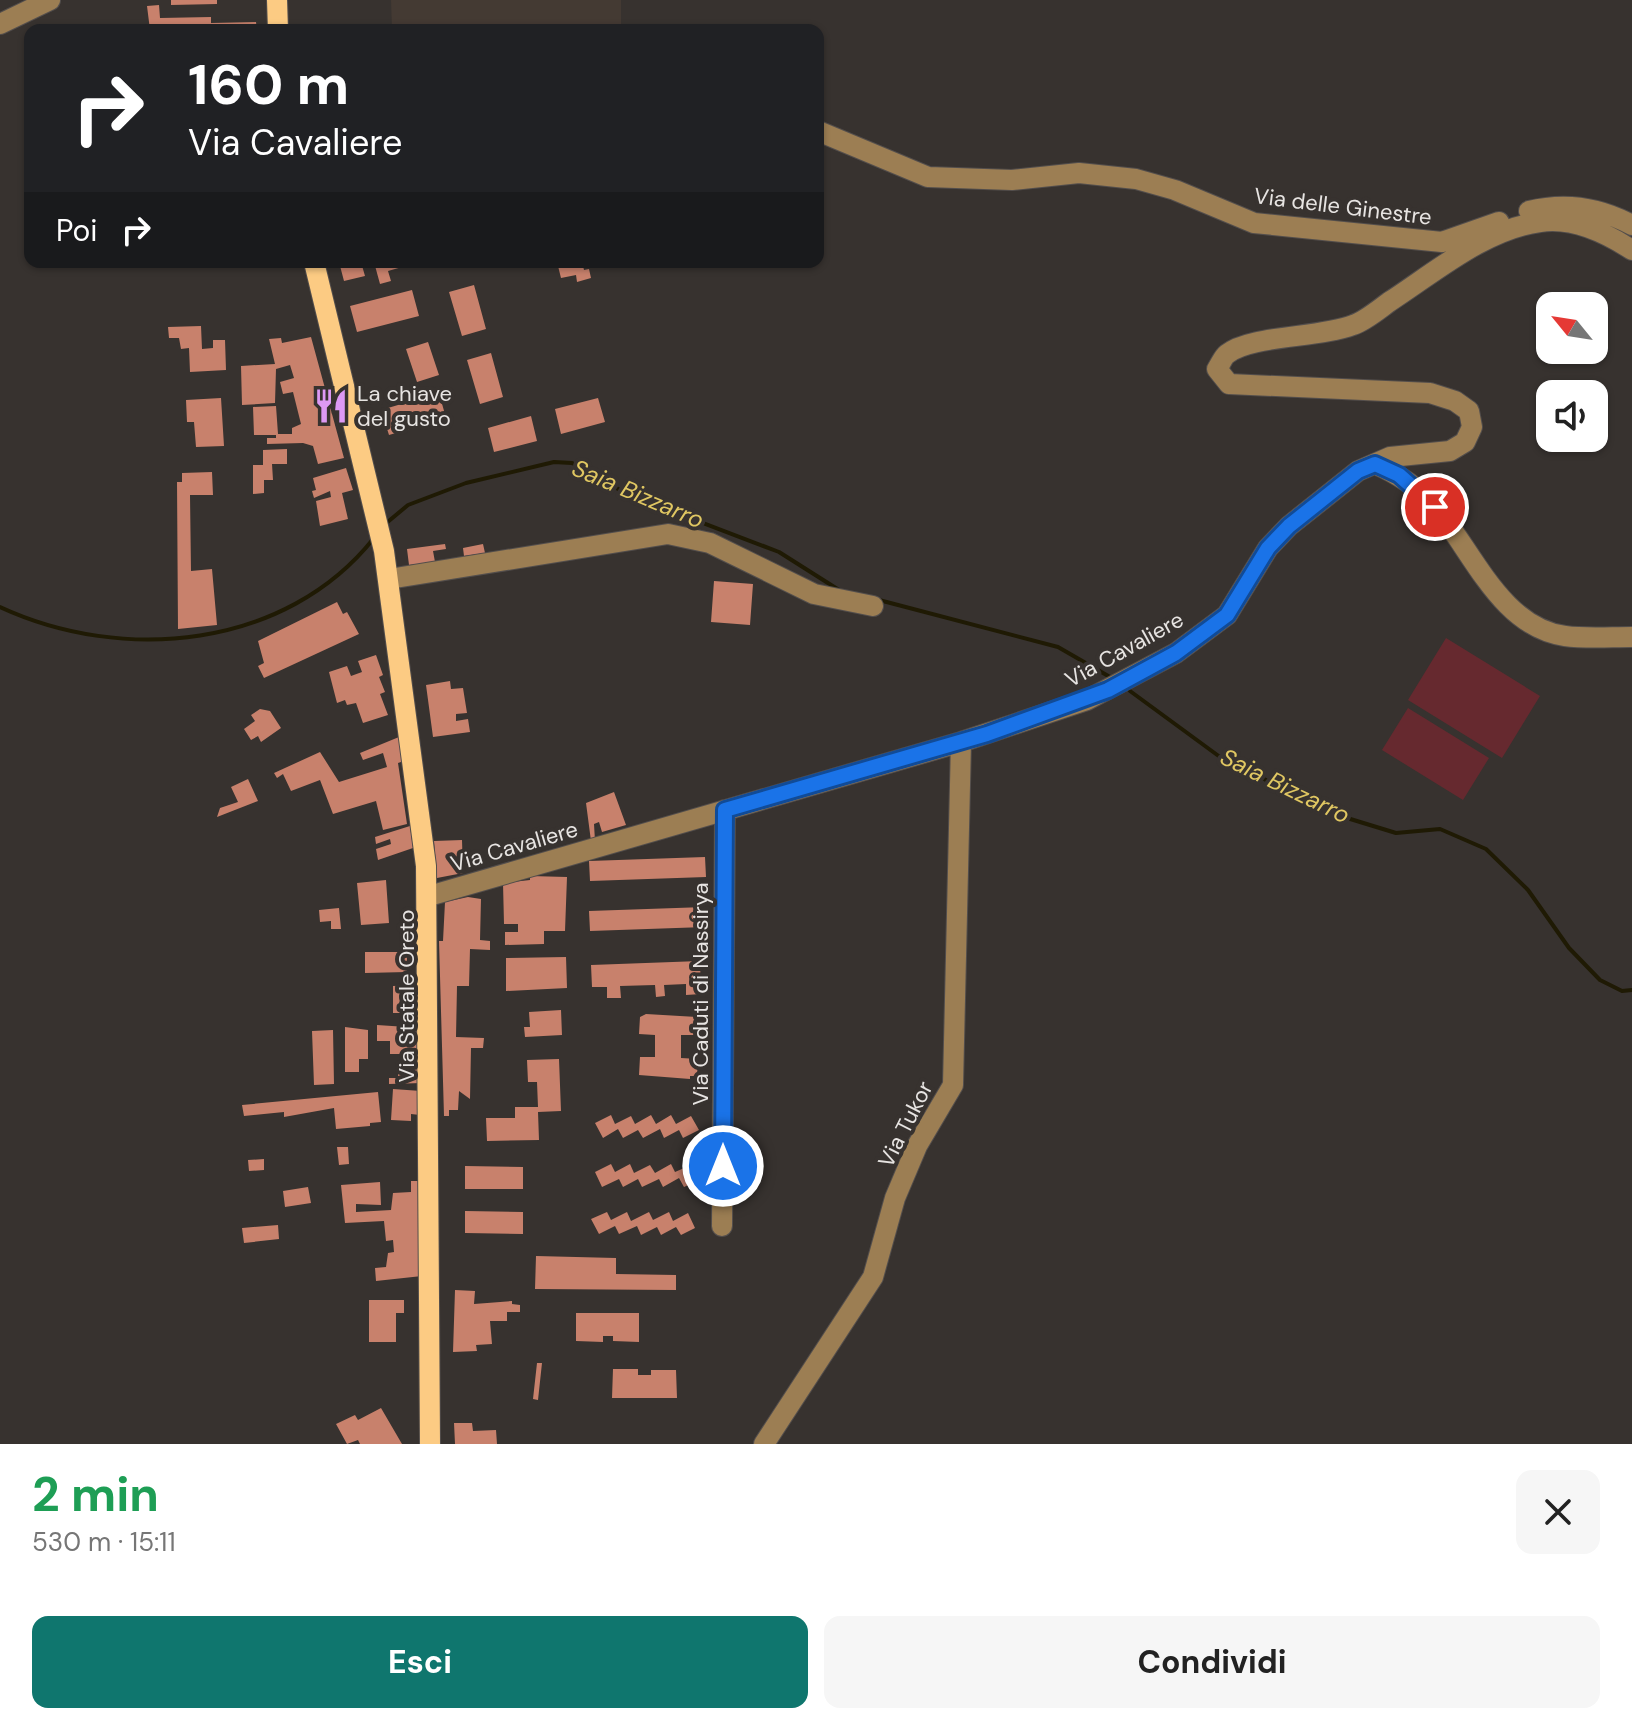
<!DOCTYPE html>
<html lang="it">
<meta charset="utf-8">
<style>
body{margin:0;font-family:"DM Sans",sans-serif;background:#f6f6f6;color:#222;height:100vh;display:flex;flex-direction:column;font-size:30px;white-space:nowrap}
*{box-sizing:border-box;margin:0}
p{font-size:26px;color:#767676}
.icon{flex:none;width:44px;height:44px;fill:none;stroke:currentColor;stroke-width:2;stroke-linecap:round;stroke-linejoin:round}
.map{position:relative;height:1444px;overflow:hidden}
.panel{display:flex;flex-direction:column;background:#fff;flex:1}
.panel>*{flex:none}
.banner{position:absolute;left:24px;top:24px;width:800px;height:244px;border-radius:16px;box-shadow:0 2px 6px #0004;background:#202124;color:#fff;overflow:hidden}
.needle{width:52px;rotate:300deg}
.buttons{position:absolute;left:1536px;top:292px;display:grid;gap:16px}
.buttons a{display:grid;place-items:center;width:72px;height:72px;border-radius:16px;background:#fff;box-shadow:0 2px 6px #0004;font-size:40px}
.pin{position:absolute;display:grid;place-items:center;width:68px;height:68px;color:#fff;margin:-34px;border:4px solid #fff;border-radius:50%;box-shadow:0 2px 8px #0007}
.me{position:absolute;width:88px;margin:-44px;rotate:0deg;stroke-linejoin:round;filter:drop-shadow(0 0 6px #0008)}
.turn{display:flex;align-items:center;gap:28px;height:168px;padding:0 32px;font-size:36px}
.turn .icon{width:104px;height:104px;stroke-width:2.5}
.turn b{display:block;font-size:56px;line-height:68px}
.then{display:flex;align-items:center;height:76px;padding:0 32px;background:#0003;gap:16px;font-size:30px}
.round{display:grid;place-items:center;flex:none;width:84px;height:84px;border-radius:16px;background:#f6f6f6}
.head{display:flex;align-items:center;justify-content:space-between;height:136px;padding:0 32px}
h1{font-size:48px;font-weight:700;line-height:60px;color:#1e9e55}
.button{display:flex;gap:16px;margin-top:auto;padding:16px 32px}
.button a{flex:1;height:92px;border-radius:16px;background:#0f766e;color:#fff;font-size:32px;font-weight:700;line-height:92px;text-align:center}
.button a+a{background:#f6f6f6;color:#222}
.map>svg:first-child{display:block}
.built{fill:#443a33}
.green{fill:#66292f}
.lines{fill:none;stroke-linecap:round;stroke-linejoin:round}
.stream{stroke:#1f1a04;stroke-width:4}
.building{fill:#c8816c}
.minor-casing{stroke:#534e4c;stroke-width:22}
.major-casing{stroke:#534e4c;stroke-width:22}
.minor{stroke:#9c7e53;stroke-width:20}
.major{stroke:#fccb83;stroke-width:20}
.route-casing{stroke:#114b97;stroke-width:20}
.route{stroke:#1a73e8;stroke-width:14}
.labels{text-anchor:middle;stroke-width:8;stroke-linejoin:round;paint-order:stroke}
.street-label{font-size:22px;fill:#e7e4e2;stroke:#37322f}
.poi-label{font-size:22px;fill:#e7e4e2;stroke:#37322f;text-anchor:start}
.water-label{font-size:24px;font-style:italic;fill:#e0c762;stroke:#37322f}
</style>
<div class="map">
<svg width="1632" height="1444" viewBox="0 0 1632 1444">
<rect width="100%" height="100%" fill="#37322f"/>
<!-- built -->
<path class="built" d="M391,0H621V30H392Z"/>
<!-- green -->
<path class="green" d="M1446,638L1540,696L1502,758L1408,700Z
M1408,708L1489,758L1463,800L1382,750Z"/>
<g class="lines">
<!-- stream -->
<path class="stream" d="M384,525L408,505L466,483L554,462L572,463L627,494L779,552L839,590
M879,600L1058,647L1110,677
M0,607C123,664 286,649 374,538
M1130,691L1220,757L1334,814L1396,833L1440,829L1486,849L1528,890L1569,948L1600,980L1622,991L1632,990"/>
</g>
<!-- building -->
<path class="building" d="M171,0H217V4L171,5Z
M159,5L160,18L211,17V23L256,22L257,30H150L147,6Z
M339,262H361L365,276L344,281Z
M374,262H408L409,265L388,271L391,281L380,284Z
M557,262H582L584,270L589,269L591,278L577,282L576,275L561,278Z
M474,285L486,329L462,336L449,292Z
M412,290L419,316L357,332L350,306Z
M201,326L202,349L213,348V340H225L226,370L190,372L189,348L181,349L179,338H169L168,327Z
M311,337L344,458L318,464L313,446L303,443L267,444V438H276V435H254L253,407L276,406L278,434H292V428L301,424L293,392L283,394L280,382L294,378L290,365L276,369L275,403L242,405L241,366L275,364L269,339L281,338L282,343Z
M428,342L439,375L417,382L406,349Z
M491,353L503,397L480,404L467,360Z
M439,393L446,418L389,435L381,410Z
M221,398L224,446L196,447L194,422H187L186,400Z
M598,398L605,422L561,434L555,409Z
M531,416L537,441L494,452L488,428Z
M287,449V464H272L273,480H264V493L253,494V465H263V450Z
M346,468L353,490L342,493L348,519L320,526L316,501L331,497L330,491L314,498L312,491L316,490L313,478Z
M212,472L213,495H190L191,571L212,569L217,625L178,629L177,482H182V473Z
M445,544L446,549L433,551L435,562L409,565L407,549Z
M483,544L485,553L464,556L463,548Z
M714,581L753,584L750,625L711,622Z
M337,602L343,614L347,612L359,634L264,678L258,666L264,663L258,641Z
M376,655L383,675L379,677L385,692L380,694L388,715L363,723L356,703L347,705L345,700L337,703L329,672L347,666L351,676L362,672L358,661Z
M450,681L451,689L463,688L467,713L456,714V721L468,719L470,732L433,737L426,685Z
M260,709L270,711L281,728L261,742L258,736L251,740L244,729L255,721L251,715Z
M399,737L404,761L398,763L407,824L383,830L376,801L333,814L320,780L291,791L283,774L277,778L274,773L320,752L339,782L387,767L383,753L363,760L360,753Z
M248,779L258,801L217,817L220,808L238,802L231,787Z
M614,792L626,825L602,832L599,822L594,824L595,841H591L586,803Z
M410,826L413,848L378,860L376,849L391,844L390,839L376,844L375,837Z
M462,840L463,873L437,878L434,841Z
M705,857L706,877L590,881L589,861Z
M530,876L567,877L565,931H544V944L505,945V932H518V924H504L503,883L530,880Z
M386,880L389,923L361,925L357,883Z
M468,897L481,899L480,940L490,941V950L470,949L469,986H457L456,1037L484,1038L483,1048H471L470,1099L459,1091L458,1110H449V1116H444L439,941H443L445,902Z
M705,907V927L590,931L589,911Z
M339,908L341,929H331V921L320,922L319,910Z
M365,952H407V972L365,973Z
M566,957L567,988L506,991V958Z
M700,961L701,994L686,995V984L664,985L665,996L656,997L655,985L620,986L621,998H607V987H592L591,965Z
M418,985L419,1013H393V986Z
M561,1010L562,1035L525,1037L524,1027H530L529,1012Z
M646,1014L697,1017V1035H681V1058L698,1059L697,1076H690V1079L639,1075L640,1057H655V1035L639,1034L640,1017Z
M377,1025L422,1028V1083L389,1084V1078H398V1073H404V1054H390V1041H377Z
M345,1027L368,1030V1059H359V1072H345Z
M333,1030L334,1084L314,1085L312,1031Z
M559,1059L561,1111L538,1112L539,1140L487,1141L486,1118H515V1107H538L537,1082H528L527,1060Z
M393,1089L421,1091L420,1115L411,1114V1121L391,1120Z
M378,1092L381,1122L370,1123V1126L336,1129L334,1108L284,1117V1112L244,1116L242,1105Z
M611,1115L615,1124L631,1116L635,1124L651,1115L656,1124L671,1115L676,1124L691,1116L699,1130L683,1138L679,1130L664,1138L660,1129L643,1138L638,1130L623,1138L618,1129L603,1138L595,1123Z
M337,1147H348L349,1164L339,1165Z
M264,1159V1170L249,1171L248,1160Z
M611,1164L615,1172L630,1164L634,1173L650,1165L655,1173L671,1164L675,1172L691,1165L699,1180L684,1187L679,1178L663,1187L659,1179L642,1187L638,1179L623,1187L619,1179L602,1187L595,1172Z
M465,1166L523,1167V1189H465Z
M411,1181H420L422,1276L376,1281L375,1268L386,1267L388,1253L394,1252L393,1240L386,1241L384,1221L345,1223L341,1185L380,1182L381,1205L356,1204V1212L391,1210L393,1193L411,1192Z
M308,1187L311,1203L285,1207L283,1191Z
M465,1211L523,1212V1234L465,1233Z
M607,1212L611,1220L627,1212L631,1221L649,1212L653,1220L669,1212L673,1221L688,1213L695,1228L681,1235L676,1227L661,1235L657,1227L641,1235L637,1226L619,1234L615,1226L599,1234L591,1219Z
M278,1225L279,1239L244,1243L242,1228Z
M536,1256L616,1258V1274L676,1275V1290L535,1289Z
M455,1290L475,1291L474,1304L512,1301V1304L520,1305V1312H507V1321H490L492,1344L476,1345L477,1351L453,1352Z
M369,1300H404V1313H396V1342H369Z
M576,1313H639V1342L613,1341V1336H603V1342L576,1341Z
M537,1363H542L538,1400L533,1399Z
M613,1369H638V1375H651V1370H676L677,1398H612Z
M381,1408L402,1444H360L358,1440L347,1444L336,1424L355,1415L358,1420Z
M454,1423H472L473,1431L496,1430L497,1444H455Z"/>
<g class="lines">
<!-- minor casing -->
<g class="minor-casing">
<path id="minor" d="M0,24L50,0
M818,131L928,177L1012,180L1079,173L1136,179L1175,190L1254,223L1442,242L1499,222
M1529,211C1565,202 1599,207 1632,225
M1375,464C1398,474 1417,486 1434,506C1472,549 1500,627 1565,636C1586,639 1610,637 1632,637
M389,579L668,534L710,543L814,594L873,606
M429,896L961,742L1087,700L1176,653L1227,615L1268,548L1289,526L1358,471L1390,457L1450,451L1465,442L1472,427L1469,411L1455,401L1430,393L1229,384L1217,369C1220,365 1223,357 1227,354C1250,335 1320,338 1353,325C1365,321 1378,310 1389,302C1434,273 1485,229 1540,222C1572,217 1606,233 1632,250
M722,1226L725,810
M764,1444L873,1277L895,1198L917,1146L953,1085L961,742"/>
</g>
<!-- major casing -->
<g class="major-casing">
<path id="major" d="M277,0L278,30
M314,262L384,551L426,866L430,1444"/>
</g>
<!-- minor -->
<use href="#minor" class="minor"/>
<!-- major -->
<use href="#major" class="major"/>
</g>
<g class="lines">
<!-- route casing -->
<g class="route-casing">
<path id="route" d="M723,1166L725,810L987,734L1108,690L1176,653L1227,615L1268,548L1289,526L1358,471L1375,464L1399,475L1435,507"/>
</g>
<!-- route -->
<use href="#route" class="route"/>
</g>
<!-- icons -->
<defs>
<g id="restaurant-bare" transform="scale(2.76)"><path d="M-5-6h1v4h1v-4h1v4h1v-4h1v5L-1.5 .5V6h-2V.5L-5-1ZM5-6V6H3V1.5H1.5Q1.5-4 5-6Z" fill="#dd99f4" stroke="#37322f" stroke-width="2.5" paint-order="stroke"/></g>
</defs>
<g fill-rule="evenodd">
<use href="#restaurant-bare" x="331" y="406"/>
</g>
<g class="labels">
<!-- street labels -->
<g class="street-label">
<text transform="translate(1343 206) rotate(7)" y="8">Via delle Ginestre</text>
<text transform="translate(1124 649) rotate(-29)" y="8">Via Cavaliere</text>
<text transform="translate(514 846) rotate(-16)" y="8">Via Cavaliere</text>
<text transform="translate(700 994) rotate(-90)" y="8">Via Caduti di Nassirya</text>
<text transform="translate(406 996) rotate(-90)" y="8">Via Statale Oreto</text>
<text transform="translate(905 1124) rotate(-63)" y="8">Via Tukor</text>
</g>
<!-- poi labels -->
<g class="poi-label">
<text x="357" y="401">La chiave<tspan x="357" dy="25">del gusto</tspan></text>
</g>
<!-- water labels -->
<g class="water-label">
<text transform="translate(638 494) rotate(23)" y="8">Saia Bizzarro</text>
<text transform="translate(1285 786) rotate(26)" y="8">Saia Bizzarro</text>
</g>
</g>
</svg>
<div class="buttons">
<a><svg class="needle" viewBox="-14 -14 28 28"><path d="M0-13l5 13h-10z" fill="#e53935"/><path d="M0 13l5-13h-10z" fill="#767676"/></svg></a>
<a><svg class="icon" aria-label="sound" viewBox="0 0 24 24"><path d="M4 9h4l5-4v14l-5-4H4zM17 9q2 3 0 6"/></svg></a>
</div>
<div class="pin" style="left:1435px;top:507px;background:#d93025"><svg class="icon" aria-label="arrive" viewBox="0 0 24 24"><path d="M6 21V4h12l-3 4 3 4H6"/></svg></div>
<svg class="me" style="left:723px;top:1166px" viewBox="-20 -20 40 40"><circle r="17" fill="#1a73e8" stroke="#fff" stroke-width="3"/><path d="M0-11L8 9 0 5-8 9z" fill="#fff"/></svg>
<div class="banner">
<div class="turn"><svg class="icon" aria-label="right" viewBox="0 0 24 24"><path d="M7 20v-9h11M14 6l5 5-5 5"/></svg><div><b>160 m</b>Via Cavaliere</div></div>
<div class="then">Poi<svg class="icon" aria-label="right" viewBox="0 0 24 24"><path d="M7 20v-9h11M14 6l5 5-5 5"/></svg></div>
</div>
</div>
<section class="panel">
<div class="head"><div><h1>2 min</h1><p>530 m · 15:11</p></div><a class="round"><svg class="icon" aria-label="close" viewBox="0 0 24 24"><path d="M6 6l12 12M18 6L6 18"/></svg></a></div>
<div class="button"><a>Esci</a><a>Condividi</a></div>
</section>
